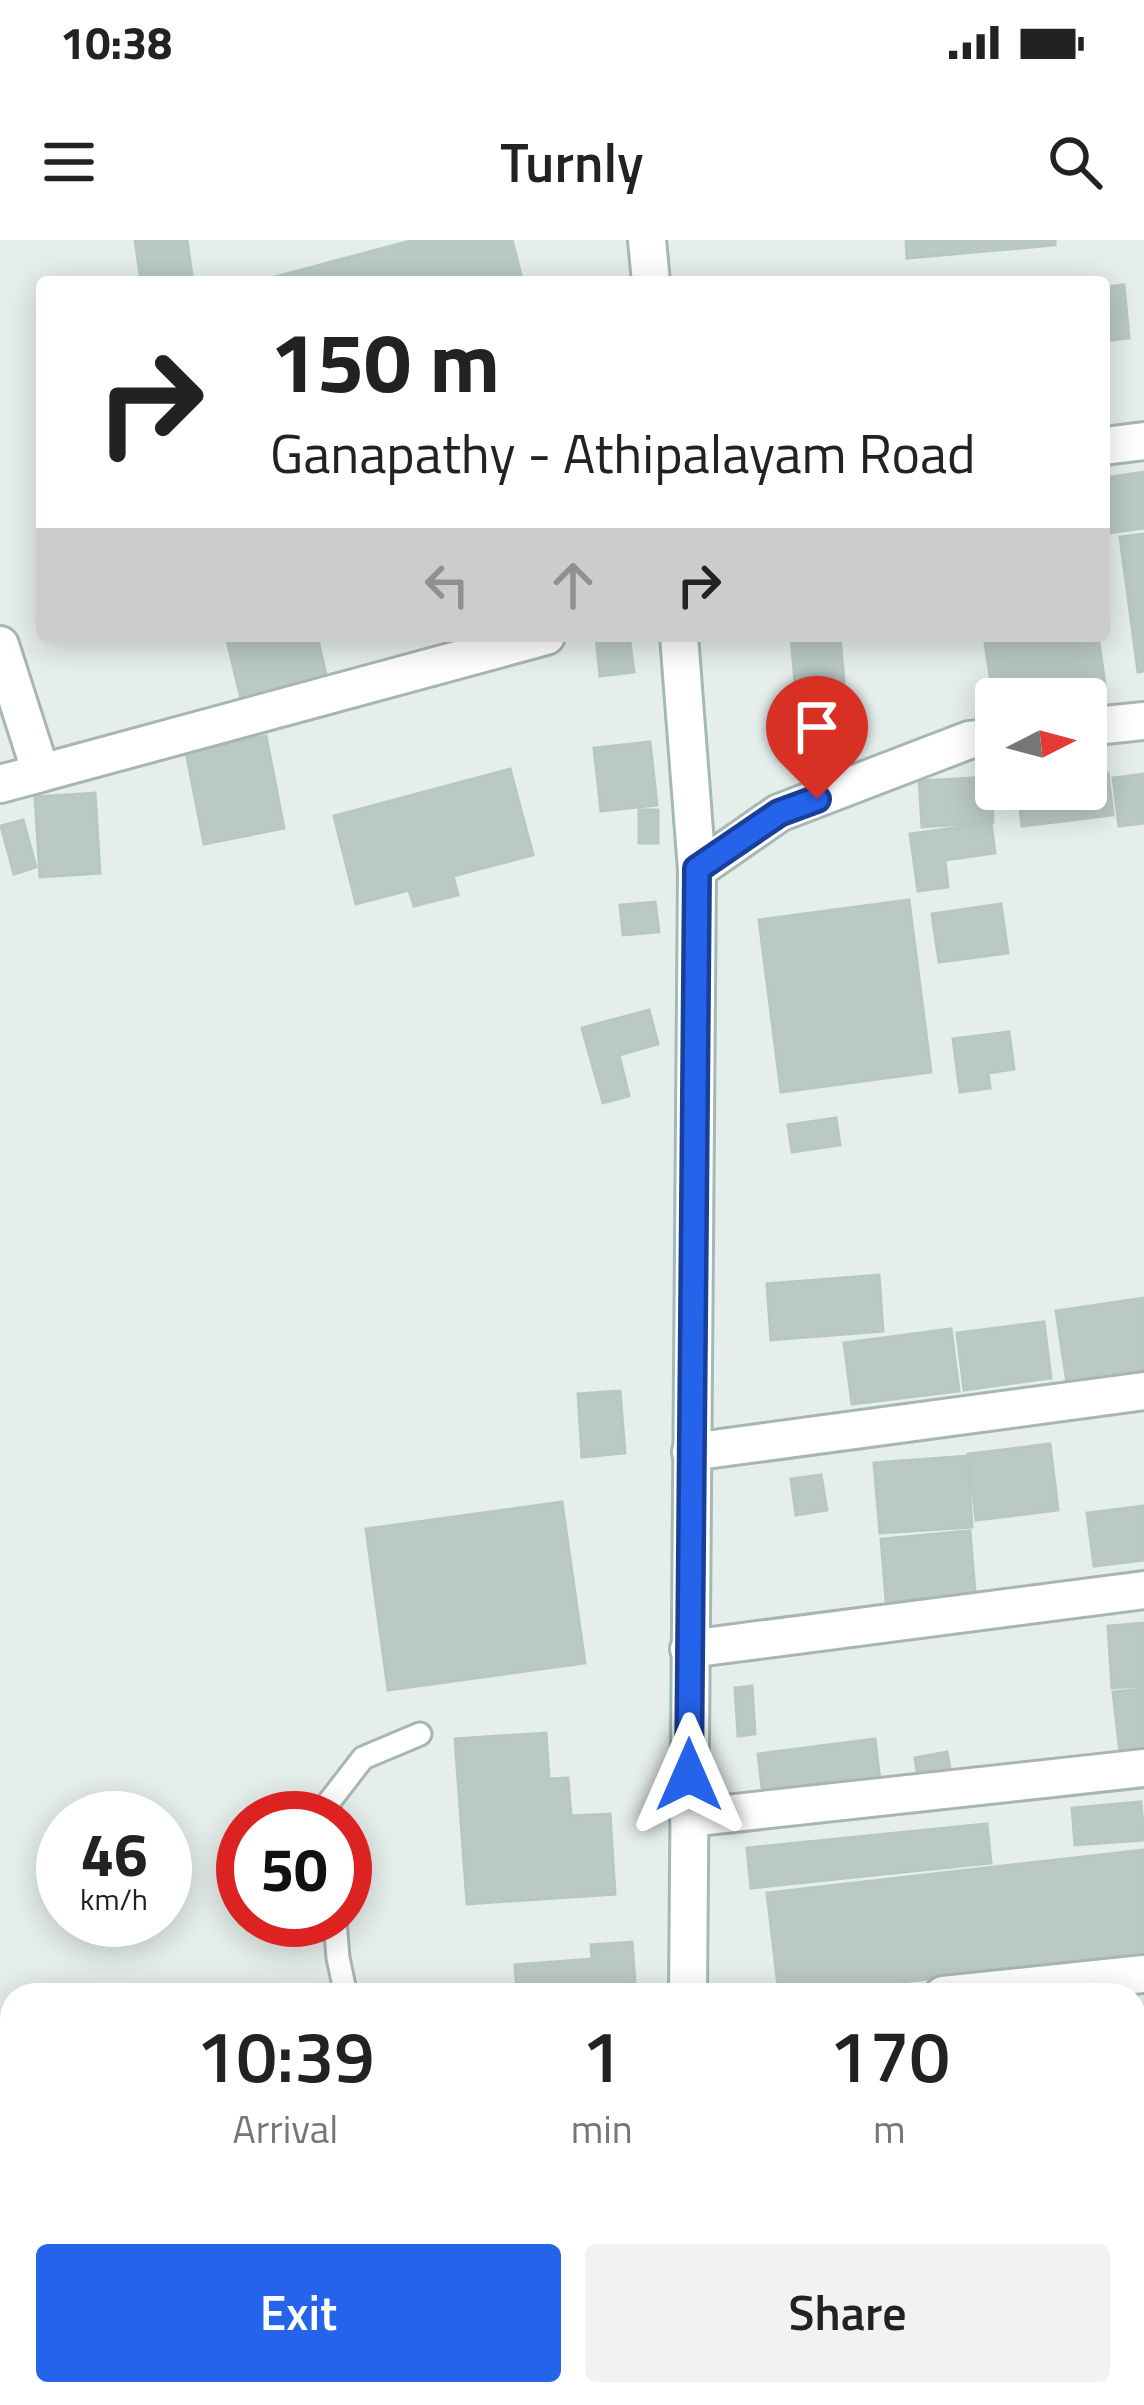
<!DOCTYPE html>
<style>
body{margin:0;font-family:"Titillium Web",sans-serif;background:#f2f2f2;color:#222;height:100vh;display:flex;flex-direction:column;font-size:45px;white-space:nowrap}
*{box-sizing:border-box;margin:0}
p{font-size:39px;color:#767676}
.icon{flex:none;width:66px;height:66px;fill:none;stroke:currentColor;stroke-width:2;stroke-linecap:round;stroke-linejoin:round}
.map{position:relative;flex:1;overflow:hidden}
.details{position:absolute;left:0px;top:1743px;width:1146px;height:423px;display:flex;flex-direction:column;background:#fff;border-radius:36px 36px 0 0;box-shadow:0 6px 30px #0003}
.details>*{flex:none}
.hud{position:absolute;left:36px;top:36px;width:1074px;height:366px;border-radius:12px;box-shadow:0 6px 30px #0003;background:#fff;color:#222;overflow:hidden}
.needle{width:78px;rotate:84deg}
.buttons{position:absolute;left:975px;top:438px;display:grid;gap:24px}
.buttons a{display:grid;place-items:center;width:132px;height:132px;border-radius:12px;background:#fff;box-shadow:0 6px 30px #0003;font-size:60px}
.speed{position:absolute;left:36px;top:1551px;display:flex;gap:24px;font-size:60px;font-weight:700;text-align:center}
.speed>*{display:grid;place-content:center;width:156px;height:156px;border-radius:50%;background:#fff;box-shadow:0 6px 30px #0003;line-height:1}
.speed small{font-size:30px;font-weight:400}
.speed .limit{border:18px solid #d22;background:#fff;color:#111}
.pin{position:absolute;display:grid;place-items:center;width:102px;height:102px;color:#fff;margin:-123px -51px;border-radius:50% 50% 50% 0;rotate:-45deg;box-shadow:0 0 12px #0007}
.pin .icon{rotate:45deg}
.me{position:absolute;width:132px;margin:-66px;rotate:0deg;stroke-linejoin:round;filter:drop-shadow(0 0 9px #0008)}
.turn{display:flex;align-items:center;gap:42px;height:252px;padding:0 36px;font-size:54px}
.turn .icon{width:156px;height:156px;stroke-width:2.5}
.turn b{display:block;font-size:84px;line-height:102px}
.lanes{display:flex;align-items:center;height:114px;padding:0 36px;background:#0003;justify-content:center;gap:60px;direction:ltr}
.lanes .off{opacity:.35}
.eta{display:flex;justify-content:space-evenly;align-items:center;height:204px;text-align:center}
.eta b{font-size:72px;font-weight:600;line-height:84px}
.cta{display:flex;gap:24px;margin-top:auto;padding:24px 36px}
.cta a{flex:1;height:138px;border-radius:12px;background:#2563eb;color:#fff;font-size:48px;font-weight:600;line-height:138px;text-align:center}
.cta a+a{background:#f2f2f2;color:#222}
.status{display:flex;justify-content:space-between;align-items:center;height:84px;padding:0 60px;background:#fff;direction:ltr}
.status svg{height:33px;fill:currentColor}
header{display:flex;justify-content:space-between;align-items:center;height:156px;padding:0 36px;background:#fff;font-size:54px;font-weight:600}
.map>svg:first-child{display:block}
.building{fill:#bac9c5;stroke:#b7c8c4;stroke-width:3}
.lines{fill:none;stroke-linecap:round;stroke-linejoin:round}
.service-casing{stroke:#a7b6b3;stroke-width:27}
.minor-casing{stroke:#a7b6b3;stroke-width:42}
.secondary-casing{stroke:#a4b9b5;stroke-width:42}
.service{stroke:#fff;stroke-width:21}
.minor{stroke:#fff;stroke-width:36}
.secondary{stroke:#fff;stroke-width:36}
.route-casing{stroke:#184099;stroke-width:30}
.route{stroke:#2563eb;stroke-width:21}
</style>
<div class="status"><b>10:38</b><svg viewBox="0 0 49 12"><path d="M0 12V9h3v3zM5 12V6h3v6zM10 12V3h3v9zM15 12V0h3v12zM26 1h20v11H26zM47 4h2v5h-2z"/></svg></div>
<header><svg class="icon" aria-label="menu" viewBox="0 0 24 24"><path d="M4 6h16M4 12h16M4 18h16"/></svg>Turnly<svg class="icon" aria-label="search" viewBox="0 0 24 24"><circle cx="10" cy="10" r="6"/><path d="M15 15l6 6"/></svg></header>
<div class="map">
<svg width="1144" height="2165" viewBox="0 0 1144 2165">
<rect width="100%" height="100%" fill="#e5eeeb"/>
<!-- building -->
<path class="building" d="M135,0H187L193,42H141Z
M414,0H512L523,42H268L267,39Z
M906,0H1055V5L907,18Z
M1124,45L1129,98L1104,101V47Z
M1144,232V288L1108,293L1104,238Z
M1144,294V431L1138,432L1120,297Z
M226,396H317L327,439L241,459Z
M629,396L634,432L600,436L596,398Z
M791,396H840L850,510L801,515Z
M984,396H1098L1106,452L1062,459H996L995,469Z
M266,496L284,588L204,604L186,512Z
M650,502L657,565L601,571L594,508Z
M1102,517L1104,533L1086,534V518Z
M510,529L533,615L453,636L458,655L414,666L409,650L356,664L334,576Z
M1108,533L1113,575L1022,586L1018,549H1086V536Z
M1144,534V583L1119,586L1113,538Z
M991,537L993,582L922,587L919,541Z
M95,553L100,633L40,637L35,557Z
M639,570H658V603H639Z
M23,580L36,627L14,634L1,586Z
M991,583L995,613L945,620L948,647L918,651L910,594Z
M909,660L931,832L781,852L759,680Z
M655,662L659,692L623,695L620,665Z
M1001,664L1008,713L939,722L932,674Z
M649,770L658,804L619,815L629,856L603,863L582,788Z
M1009,792L1014,829L988,833L990,848L960,852L953,799Z
M836,878L840,905L792,912L788,885Z
M879,1035L883,1091L771,1100L767,1044Z
M1144,1058V1139L1068,1150L1056,1071Z
M1044,1082L1051,1138L964,1150L957,1093Z
M951,1089L959,1151L852,1164L844,1103Z
M620,1151L625,1213L582,1217L578,1154Z
M1050,1204L1058,1270L976,1280L968,1214Z
M967,1216L972,1287L880,1293L874,1223Z
M821,1235L827,1270L796,1275L791,1239Z
M562,1262L585,1423L388,1450L366,1289Z
M1144,1266V1320L1094,1326L1087,1273Z
M970,1291L976,1364L887,1372L881,1299Z
M1144,1383V1446L1112,1448L1108,1386Z
M752,1446L755,1494L738,1496L735,1448Z
M1144,1449V1511L1120,1514L1113,1452Z
M546,1493L549,1539L568,1538L571,1576L610,1574L615,1654L467,1664L455,1499Z
M875,1499L881,1550L764,1565L758,1514Z
M947,1512L953,1546L920,1551L915,1518Z
M1141,1562L1144,1600L1075,1605L1072,1568Z
M987,1584L991,1623L751,1648L747,1608Z
M1144,1610V1716L779,1755L767,1653Z
M632,1702L636,1755H517L515,1725L592,1719L591,1705Z
M575,2154H624L625,2162L576,2165Z"/>
<g class="lines">
<!-- service casing -->
<g class="service-casing">
<path id="service" d="M330,1578L329,1562L363,1518L420,1494
M335,1680L338,1718L346,1755
M0,1792L12,1838"/>
</g>
<!-- minor casing -->
<g class="minor-casing">
<path id="minor" d="M1104,206L1144,201
M0,405L41,533L0,544
M41,533L546,396
M691,1212L1144,1151
M689,1409L1144,1350
M689,1578L1144,1528
M943,1755L1144,1734
M1134,1897L1144,1896"/>
</g>
<!-- secondary casing -->
<g class="secondary-casing">
<path id="secondary" d="M647,0L651,42
M679,396L697,630L688,1755
M1086,487L1144,481
M697,630L779,573L969,500L996,497
M0,2058L12,2054
M677,2165V2154"/>
</g>
<!-- service -->
<use href="#service" class="service"/>
<!-- minor -->
<use href="#minor" class="minor"/>
<!-- secondary -->
<use href="#secondary" class="secondary"/>
</g>
<g class="lines">
<!-- route casing -->
<g class="route-casing">
<path id="route" d="M689,1535L697,629L779,573L817,559"/>
</g>
<!-- route -->
<use href="#route" class="route"/>
</g>
</svg>
<div class="buttons">
<a><svg class="needle" viewBox="-14 -14 28 28"><path d="M0-13l5 13h-10z" fill="#e53935"/><path d="M0 13l5-13h-10z" fill="#767676"/></svg></a>
</div>
<div class="speed"><div>46<small>km/h</small></div><div class="limit">50</div></div>
<div class="pin" style="left:817px;top:559px;background:#d93025"><svg class="icon" aria-label="arrive" viewBox="0 0 24 24"><path d="M6 21V4h12l-3 4 3 4H6"/></svg></div>
<svg class="me" style="left:689px;top:1535px" viewBox="-20 -20 40 40"><path d="M0-17L14 15 0 8-14 15z" fill="#2563eb" stroke="#fff" stroke-width="4"/></svg>
<div class="hud">
<div class="turn"><svg class="icon" aria-label="right" viewBox="0 0 24 24"><path d="M7 20v-9h11M14 6l5 5-5 5"/></svg><div><b>150 m</b>Ganapathy - Athipalayam Road</div></div>
<div class="lanes"><svg class="icon off" aria-label="left" viewBox="0 0 24 24"><path d="M17 20v-9H6M10 6l-5 5 5 5"/></svg><svg class="icon off" aria-label="ahead" viewBox="0 0 24 24"><path d="M12 20V5M6 11l6-6 6 6"/></svg><svg class="icon" aria-label="right" viewBox="0 0 24 24"><path d="M7 20v-9h11M14 6l5 5-5 5"/></svg></div>
</div>
<section class="details">
<div class="eta">
<div><b>10:39</b><p>Arrival</p></div>
<div><b>1</b><p>min</p></div>
<div><b>170</b><p>m</p></div>
</div>
<div class="cta"><a>Exit</a><a>Share</a></div>
</section>
</div>
